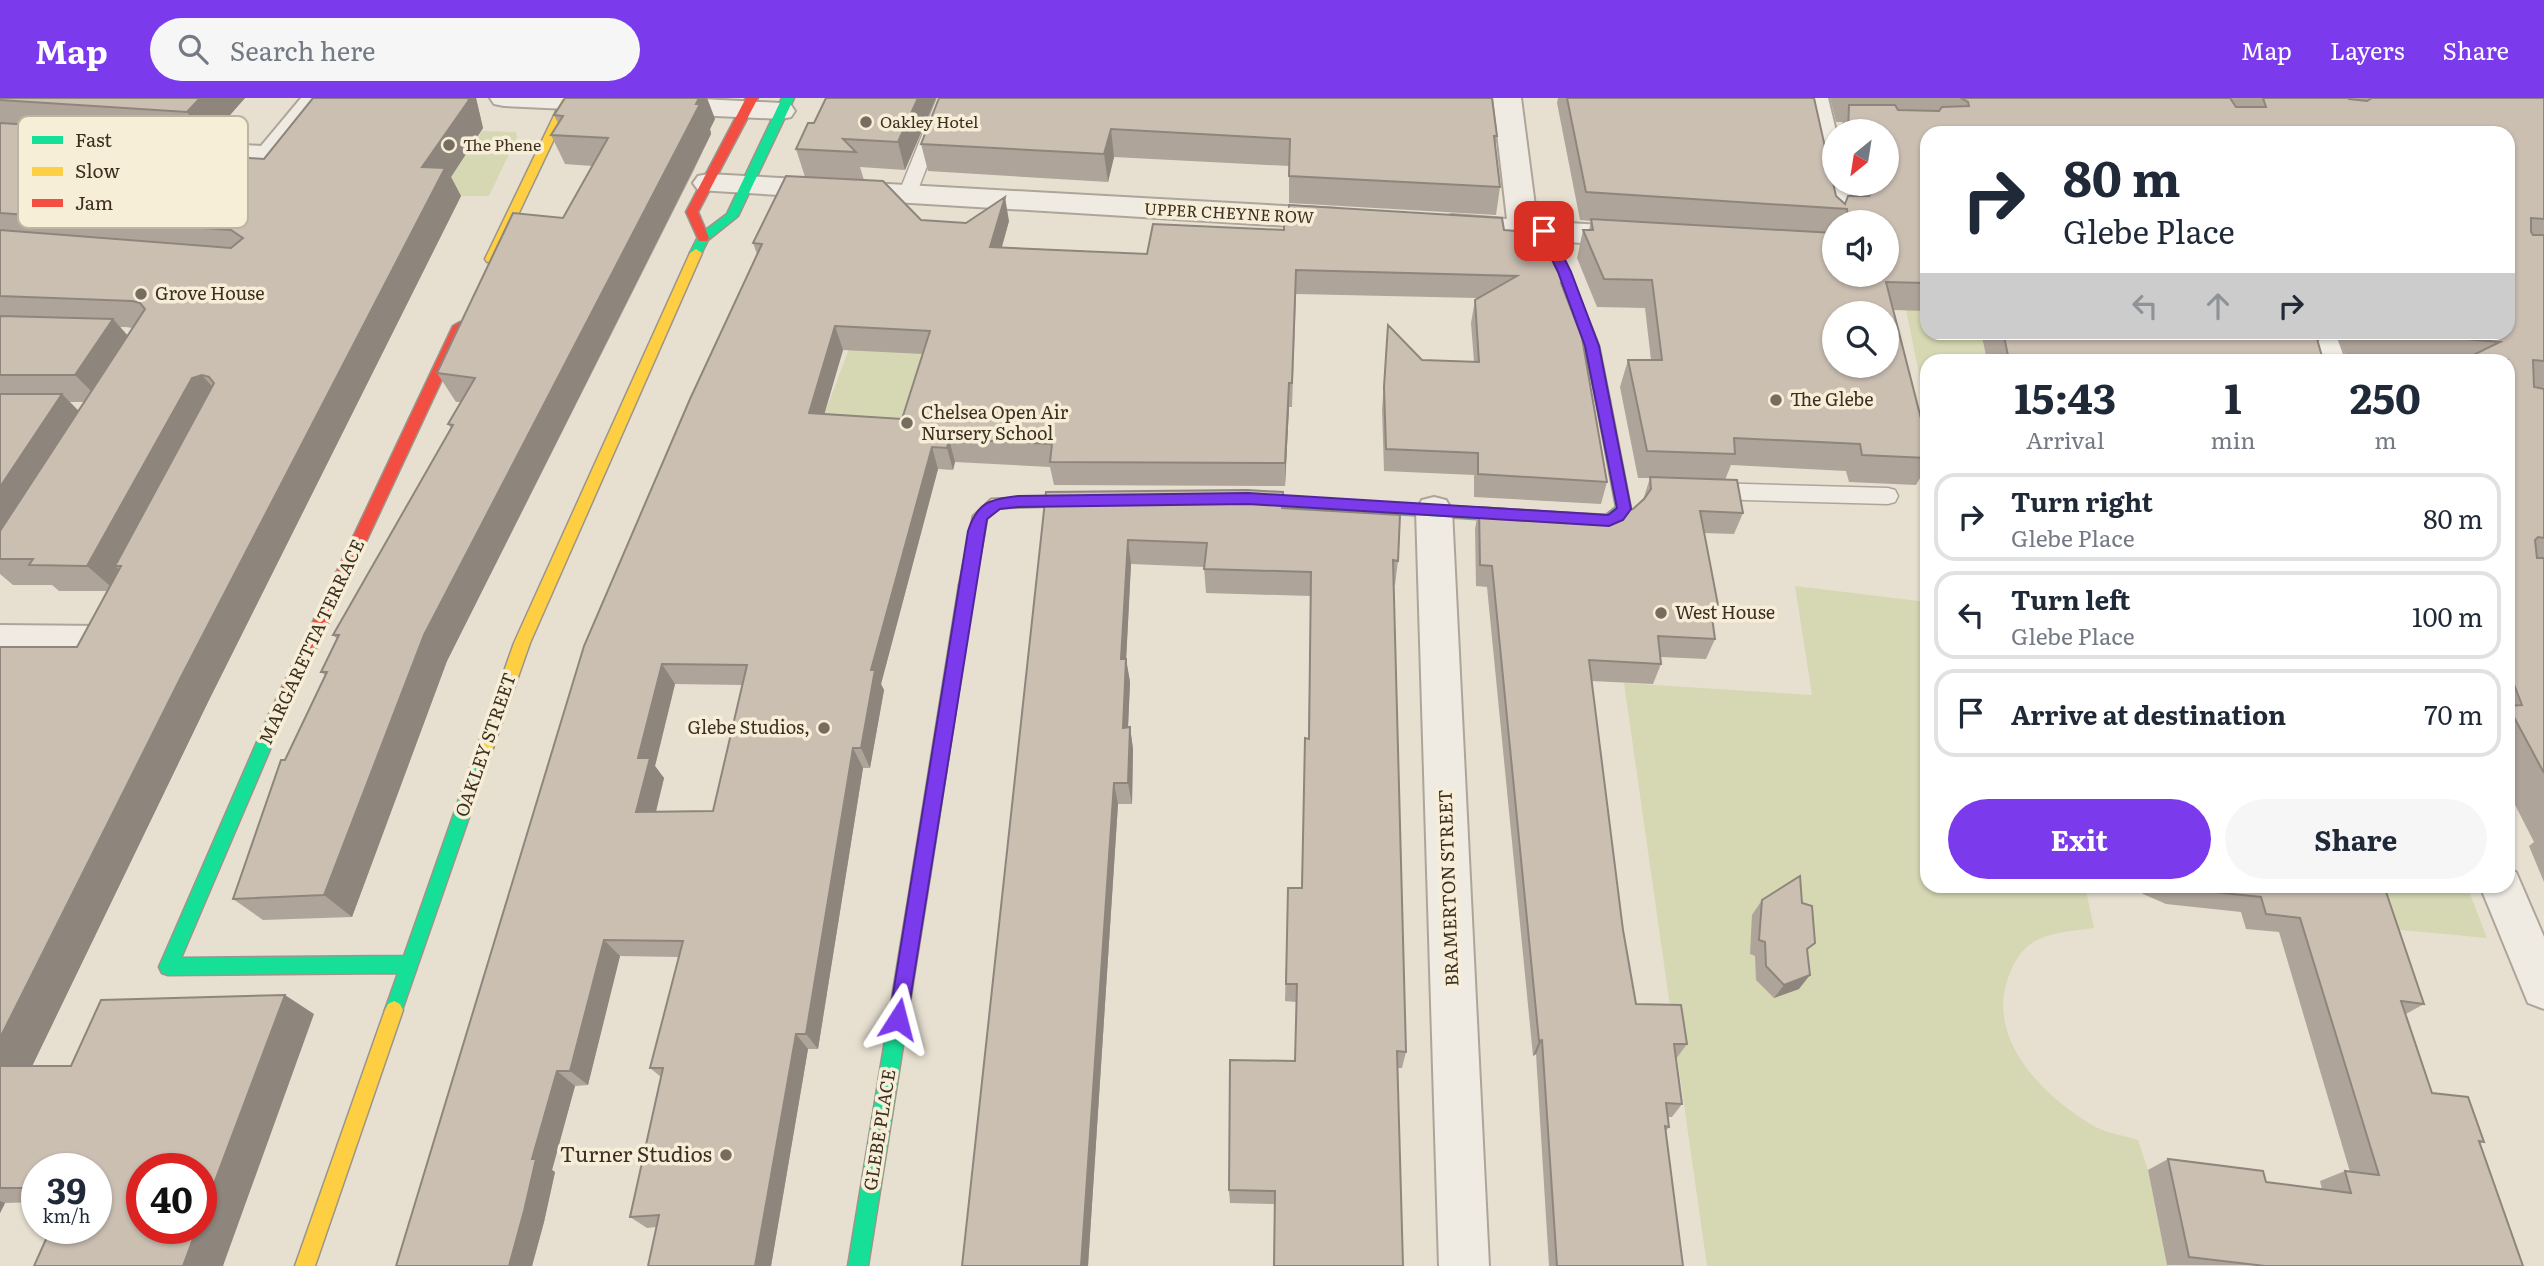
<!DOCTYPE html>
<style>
body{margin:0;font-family:Literata,serif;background:#f6f6f7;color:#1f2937;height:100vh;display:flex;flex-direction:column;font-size:26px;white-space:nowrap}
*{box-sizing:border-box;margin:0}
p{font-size:23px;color:#747a83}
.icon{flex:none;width:38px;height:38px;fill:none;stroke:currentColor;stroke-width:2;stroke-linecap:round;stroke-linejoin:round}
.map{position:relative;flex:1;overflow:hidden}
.details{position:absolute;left:1920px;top:256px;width:595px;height:539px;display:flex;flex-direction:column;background:#fff;border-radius:21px;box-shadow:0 2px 5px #0004}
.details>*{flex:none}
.guide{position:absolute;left:1920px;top:28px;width:595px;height:214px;border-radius:21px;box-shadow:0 2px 5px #0004;background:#fff;color:#1f2937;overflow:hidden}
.needle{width:46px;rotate:210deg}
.buttons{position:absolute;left:1822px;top:21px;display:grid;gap:14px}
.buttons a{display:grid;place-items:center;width:77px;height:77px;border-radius:50%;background:#fff;box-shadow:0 2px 5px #0004;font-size:35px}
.speed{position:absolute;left:21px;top:1055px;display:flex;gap:14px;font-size:35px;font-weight:700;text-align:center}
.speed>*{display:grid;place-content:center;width:91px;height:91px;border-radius:50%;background:#fff;box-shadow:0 2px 5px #0004;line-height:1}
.speed small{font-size:18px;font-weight:400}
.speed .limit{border:10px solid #d22;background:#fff;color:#111}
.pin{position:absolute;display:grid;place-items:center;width:60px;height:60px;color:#fff;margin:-30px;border-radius:14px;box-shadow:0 4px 10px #0006}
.me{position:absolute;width:77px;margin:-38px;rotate:9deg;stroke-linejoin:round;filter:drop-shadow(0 0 5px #0008)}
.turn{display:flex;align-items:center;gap:24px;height:147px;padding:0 28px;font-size:32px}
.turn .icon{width:91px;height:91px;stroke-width:2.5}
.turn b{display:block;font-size:49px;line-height:60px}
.lanes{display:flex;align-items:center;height:66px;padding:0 28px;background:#0003;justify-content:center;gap:35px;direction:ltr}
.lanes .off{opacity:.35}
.eta{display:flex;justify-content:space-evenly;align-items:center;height:119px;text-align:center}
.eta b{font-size:42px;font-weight:700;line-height:49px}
.primary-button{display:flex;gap:14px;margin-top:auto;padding:14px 28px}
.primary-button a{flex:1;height:80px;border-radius:42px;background:#7c3aed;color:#fff;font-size:28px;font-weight:700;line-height:80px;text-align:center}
.primary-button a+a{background:#f6f6f7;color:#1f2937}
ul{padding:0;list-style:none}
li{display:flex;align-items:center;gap:21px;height:88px;margin:0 14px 10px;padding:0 14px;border:4px solid #e0e1e3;border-radius:21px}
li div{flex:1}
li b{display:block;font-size:26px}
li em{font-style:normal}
header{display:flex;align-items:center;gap:42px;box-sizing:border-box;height:98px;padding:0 35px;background:#7c3aed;color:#fff}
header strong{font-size:33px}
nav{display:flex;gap:38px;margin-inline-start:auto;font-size:24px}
.search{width:490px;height:63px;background:#f6f6f7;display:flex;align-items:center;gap:18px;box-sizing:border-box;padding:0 24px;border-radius:38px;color:#747a83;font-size:26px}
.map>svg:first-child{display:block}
.green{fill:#d6d7b3}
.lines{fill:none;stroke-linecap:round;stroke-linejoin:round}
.lane-casing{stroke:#ada599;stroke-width:3}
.street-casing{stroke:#ada599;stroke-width:4}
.fast-casing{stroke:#9c958a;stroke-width:3}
.slow-casing{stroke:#9c958a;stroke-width:3}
.jam-casing{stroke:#9c958a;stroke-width:3}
.lane{fill:#efebe3;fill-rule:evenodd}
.street{fill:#efebe3;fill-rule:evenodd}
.fast{fill:#16e098;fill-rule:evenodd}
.slow{fill:#ffcf43;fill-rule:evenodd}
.jam{fill:#f24e42;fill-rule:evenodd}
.wall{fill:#afa499;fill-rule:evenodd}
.shaded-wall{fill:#8e867d}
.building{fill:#cbbfb2;stroke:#8e867d;stroke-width:2;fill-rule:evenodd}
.route{fill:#7c3aed;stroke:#51269a;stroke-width:2}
.poi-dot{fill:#786c5e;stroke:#f7eed8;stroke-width:2.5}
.labels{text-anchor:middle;stroke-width:7;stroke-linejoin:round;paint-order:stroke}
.far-poi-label{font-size:16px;fill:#3d2e20;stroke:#f7eed8;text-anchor:start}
.far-street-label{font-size:16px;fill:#3d2e20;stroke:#f7eed8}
.poi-label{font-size:18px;fill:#3d2e20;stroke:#f7eed8;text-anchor:start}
.street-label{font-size:18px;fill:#3d2e20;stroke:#f7eed8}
.near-poi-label{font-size:21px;fill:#3d2e20;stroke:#f7eed8;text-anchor:end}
.key{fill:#f7eed8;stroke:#bfb4a1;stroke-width:2}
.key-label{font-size:19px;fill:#3d2e20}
</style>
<header>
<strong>Map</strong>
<div class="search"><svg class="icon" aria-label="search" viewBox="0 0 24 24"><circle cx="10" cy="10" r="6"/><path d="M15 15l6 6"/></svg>Search here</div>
<nav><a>Map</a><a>Layers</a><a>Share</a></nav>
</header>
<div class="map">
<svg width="2544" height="1168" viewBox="0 0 2544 1168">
<rect width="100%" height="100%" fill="#e7e0d1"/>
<!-- green -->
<path class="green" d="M482,33L516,34L517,39L489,98H438Z
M1906,212H1927V234L2035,235L2041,262H1927V314Z
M849,251L937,256L931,325L824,317Z
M1795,488L1927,504V788H2085L2094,830C2073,833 2045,834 2028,848C2018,856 2012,869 2008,880C1986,941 2043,998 2092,1027C2105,1035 2123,1037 2138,1042L2148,1072L2167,1167L2171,1168H1707L1624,585L1812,597Z
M2356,788H2467L2487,840L2370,829Z"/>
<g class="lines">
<!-- lane casing -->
<g class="lane-casing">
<path id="lane" d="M937,0H953L916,97L907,103L901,101L898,97Z
M1711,385L1888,390L1895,392L1898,398L1895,404L1888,406L1711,401L1704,399L1701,393L1704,387Z"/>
</g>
<!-- street casing -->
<g class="street-casing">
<path id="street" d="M301,0H330L279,63L269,66L128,57L118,54L114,48L118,42L128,39L261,48Z
M490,0H683L781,5L791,7L795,13L791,19L781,21L504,8L494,6Z
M1493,0H1521L1537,123L1633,129L1644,132L1648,139L1644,146L1633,149L1441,134L1437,127L1441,120L1452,117L1507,121Z
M1800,0H1828L1836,33L1834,86H1848L1857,124H1834V132L1827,124Z
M708,76L1339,111L1350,114L1354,121L1350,128L1339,131L698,92L693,85L698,78Z
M2303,234H2335L2345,262H2313Z
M1434,399L1446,402L1452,412L1489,1168H1439L1416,412L1422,402Z
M0,527L103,528L116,532L122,543L116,554L103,558L0,557Z
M2508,771L2516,774L2544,839V911L2528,905L2480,788H2508Z"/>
</g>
<!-- fast casing -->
<g class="fast-casing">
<path id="fast" d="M782,0H794L738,118L708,142L700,158H692L690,155L699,137L727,116Z
M1603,298L1610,303L1631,411L1609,429L1232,406L1225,401L1232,396L1606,417L1616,409L1596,303Z
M275,614L281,616L283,621L181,860L404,858L477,650L479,645L485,643L491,645L493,650L400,918L394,921L388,918L385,912L398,875L168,877L162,875L159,869L267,621L269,616Z
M921,770L927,772L930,778L868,1168H848L912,778L915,772Z"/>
</g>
<!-- slow casing -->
<g class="slow-casing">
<path id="slow" d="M562,1L572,3L497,161L495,164H487L485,161Z
M1544,129L1550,133L1570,175L1599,248L1610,303L1608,306H1598L1596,303L1585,248L1558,175L1538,133Z
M696,151L702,155L530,545L493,650L491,655L485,657L479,655L477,650L514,545L690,155Z
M1099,397L1106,402L1099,407L999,410L987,421L975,487L967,493L962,491L959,487L973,418L991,401Z
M394,903L400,906L403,912L315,1168H295L385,912L388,906Z"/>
</g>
<!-- jam casing -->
<g class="jam-casing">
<path id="jam" d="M746,0H758L698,114L709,140L707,143H699L686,114Z
M460,224L467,228L283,621L281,626L275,628L269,626L267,621L453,228Z
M967,481L975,487L930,778L927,784L921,786L915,784L912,778L959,487Z"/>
</g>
<!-- lane -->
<use href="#lane" class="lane"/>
<!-- street -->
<use href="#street" class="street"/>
<!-- fast -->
<use href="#fast" class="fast"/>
<!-- slow -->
<use href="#slow" class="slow"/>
<!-- jam -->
<use href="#jam" class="jam"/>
</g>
<!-- wall -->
<path class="wall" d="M0,0H245L208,42L170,39L182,56L264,61L313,0H476L483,30L451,79L461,98L208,604L32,968H71L314,916L96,1071H37V1104L5,1105L0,1115V549H77L107,493H59L52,487H13L0,476ZM120,229H126L132,230L127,237ZM70,304H84L78,312Z
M565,0H707L715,21L710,31L711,36L693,74L447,563L352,819L263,822L233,801L285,662L326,578L321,574L337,541L333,537L451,330L448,326L461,304H456L437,275L563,120L592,68L565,66L551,37L558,25L554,17Z
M936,0L905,72L860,69L864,82L805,79L796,51L814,25Z
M939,0L1497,38L1495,49L1500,89L1496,117L1289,105V68L1114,59L1108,84L928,73L921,46Z
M1558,0H1814L1836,98L1845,106L1854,98L1851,86H1886V33H1839L1843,24H1836L1830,0H2544V784L2529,748L2534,744L2508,693V262H2365L2347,261L2336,234H2508L1927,35V213L1893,212L1927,344V368L1916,387L1849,384L1846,373L1731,367L1725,382L1743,415L1734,436L1704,435L1718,507L1712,520L1715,541L1706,561L1660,559L1661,566L1653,586L1592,583L1623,832L1636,906L1687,946L1676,961L1682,1006L1672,1019H1668L1669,1029L1666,1033L1683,1168H1549L1536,956L1533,958L1487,489L1476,488L1475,431L1479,409L1615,418L1633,411L1643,402L1650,380H1638L1620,289L1628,262H1651L1645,210L1597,209L1577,160L1583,132H1589L1591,123L1580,122L1557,5ZM1834,124H1886L1834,177Z
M921,122L966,125L1009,123L1002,149L1147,156L1284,132H1504L1564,185L1563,190L1607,384L1601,406L1474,399V377L1384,373L1382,312L1388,227L1422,262L1474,264L1471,225L1475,202L1477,200L1296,196L1292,309H1289L1285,388L1054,387L1050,369L955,364L953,372L938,371L881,586L884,592L870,670H863L818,951H808L771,1168H648L656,1129L647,1130L630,1119L661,979L650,970L679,859L620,858L588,987L575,988L552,1072L555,1074L544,1124L532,1168H396L757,156L753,145ZM843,252L923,256L902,321L824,316ZM675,586L742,587L713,713L656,714L664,680L655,668Z
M1981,234H2326L2318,244L2323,262H1987Z
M1046,394H1283V410L1398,463L1395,487H1394L1406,954L1402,970H1397L1275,1106L1230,1105L1229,1092L1295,963L1296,904L1285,903L1288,790H1301L1308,641L1311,498L1206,495L1204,469L1131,466L1126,561L1130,584L1128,630L1130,629L1133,651L1132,706H1118L1088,1168H962Z
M2136,788H2384L2424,906L2406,916L2432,995L2484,1044L2480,1045L2523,1168L2167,1167L2148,1072L2168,1061L2266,1084L2322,1091L2320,1083L2345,1073L2350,1074L2279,834L2246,831L2241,814L2166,806L2143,796Z
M1762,802L1807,855L1799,891L1774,900L1756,882L1755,858L1750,856L1752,817Z"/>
<!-- shaded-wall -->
<path class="shaded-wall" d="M200,0H245L208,42L187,14Z
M468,0H476L483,30L451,79L461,98L208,604L24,985L0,974V940L422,69Z
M699,0H707L715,21L710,31L711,36L447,563L352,819L324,797L424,537Z
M918,0H936L905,72L898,44Z
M1111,31L1114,59L1108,84L1104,56Z
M167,35L188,64L150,53Z
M1005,99L1009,123L995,173L990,149Z
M113,221L137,248L102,304L75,277Z
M835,228L843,252L818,338L809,315Z
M202,277L226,304L115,468L125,476L116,493L87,468L192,280Z
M1289,285V309L1285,388V365Z
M62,296L89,324L0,460V389Z
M949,341L955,364L953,372L947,350Z
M932,349L938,371L881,586L884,592L870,670L861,650L871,572Z
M1128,442L1131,466L1125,584L1121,561Z
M1718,507L1709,527L1711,512Z
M1126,561L1130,584L1127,652L1123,630Z
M662,566L675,586L655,668L664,680L651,733L636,714L638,660Z
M1130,629L1133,651L1132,706L1128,685Z
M853,650L863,670L818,951L806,936Z
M1114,685L1118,706L1088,1168H1081Z
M604,842L620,858L588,987L570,973Z
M1810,877L1799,891L1774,900L1784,887Z
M285,897L314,916L223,1168H183L197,1130H201V1120Z
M796,936L808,951L771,1168H755Z
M1542,942L1536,956L1533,958L1539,943Z
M557,973L575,988L552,1072L555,1074L544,1124L532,1168H509L532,1061Z
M0,1103L5,1105L0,1115Z"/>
<!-- building -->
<path class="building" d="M0,0H200L187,14L0,2Z
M313,0H468L469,2L422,69L445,70L181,579L0,940V549H77L121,468H115L214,285L209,279L202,277L192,280L87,468L29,467L33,461H0V433L145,211L140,205L132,203L0,198V132L231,150L243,140L231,132L0,115V25L167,35L150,53L264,61Z
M565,0H699L696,6H700L424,537L324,797L233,801L281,662H285L327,574H321L339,537H333L453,327L448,326L475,280L437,275L513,115L563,120L608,40L551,37L563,18L554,17Z
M826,0H918L898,44L843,41L856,54L796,51L808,25H814Z
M939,0H1492L1497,38H1494L1500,89L1289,78L1290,41L1111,31L1104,56L921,46Z
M1567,0H1814L1836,98L1845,106L1848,98H1869L1871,95L1869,86H1886V33H1848L1849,7H1895L1898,12L1939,13L1942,9L1969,8L1968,4L1961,0H2230L2236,9H2266L2263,0H2348L2349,1L2367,3L2372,0H2544V121L2531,120V134L2533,137H2544V263L2533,262L2534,289L2544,291V440L2538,439L2535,442L2537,460H2544V675L2508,608L2522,607L2508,571V262H2463L2500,244L2384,234H2508V35H1927V185L1886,184L1927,344V360L1862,357L1860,346L1734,340L1735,356L1647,353L1628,262H1662L1652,182L1604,181L1583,132H1593L1591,121L1834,135V177H1886V124H1848L1847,111L1586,94ZM1834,215H1886V268H1834Z
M786,78L883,83L921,122L966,125L1005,99L990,149L1147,156L1153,126L1284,132V126H1289V107L1502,120L1504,132L1543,135L1564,185H1561L1582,240L1607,384L1478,376V355L1386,351L1384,289L1388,227L1422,262L1479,264L1475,202L1517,178L1296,172L1292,285H1289L1285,365L1050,364L1052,346L949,341L947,350L932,349L871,572H875L861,650H853L806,936H796L755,1168H648L659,1117L630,1119L663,970H650L683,843L604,842L570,973H557L532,1061H536L524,1113L509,1168H396L584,548L690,301L762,146L753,145ZM835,228L930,233L902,321L809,315ZM662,566L747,567L713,713L636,714L650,660H638Z
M0,218L113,221L75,277H0Z
M2003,234H2315L2323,262H2009Z
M0,296H62L0,389Z
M1650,379L1737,382L1743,415L1700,413L1718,507L1711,512L1715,541L1658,538L1661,566L1589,562L1623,832L1636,906L1681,907L1687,946H1674L1682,1006L1666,1005L1669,1029L1665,1028L1683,1168H1557L1542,942L1539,943L1492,468L1480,467L1479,409L1615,418L1633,411L1644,401L1651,391Z
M1247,392L1283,394L1282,410L1400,417L1398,463L1393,462L1406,954L1397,953L1403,1168H1274L1275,1093L1229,1092L1230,962L1295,963L1297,886H1286L1288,790H1302L1305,640L1309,641L1311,474L1204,471L1207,445L1128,442L1121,561H1126L1123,630L1130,629L1128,685H1114L1081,1168H962L1046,394Z
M1800,778L1802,805L1812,808L1815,845L1807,851L1810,877L1784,887L1766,868L1765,844L1759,842L1762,802Z
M2177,788H2384L2424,906L2401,903L2432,995L2468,999L2484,1044L2479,1043L2523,1168H2265L2189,1159L2168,1061L2263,1073L2266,1084L2351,1095L2345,1073L2379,1077L2300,820L2266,816L2261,799L2185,791Z
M285,897L201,1120V1071H142V1130H197L183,1168H34L51,1130H96V1071H37V1090H0V968H71L101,902Z"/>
<!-- route -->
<path class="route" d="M1544,129L1551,133L1571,174L1599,248L1631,411L1623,422L1609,428L1248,406L1018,409L1000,411L987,421L907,921L905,927L898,930L892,927L889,921L968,433C977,405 989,401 1018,398L1248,395L1608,417L1617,410L1585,248L1558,174L1538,133Z"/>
<!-- markers -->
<g class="poi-dot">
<circle cx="866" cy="24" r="7"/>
<circle cx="449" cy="47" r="7"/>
<circle cx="141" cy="196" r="7"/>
<circle cx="1776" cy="302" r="7"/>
<circle cx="907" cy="325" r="7"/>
<circle cx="1661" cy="515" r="7"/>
<circle cx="824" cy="630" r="7"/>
<circle cx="726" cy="1057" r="7"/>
</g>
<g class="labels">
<!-- far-poi labels -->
<g class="far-poi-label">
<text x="880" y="30">Oakley Hotel</text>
<text x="463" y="53">The Phene</text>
</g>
<!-- far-street labels -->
<g class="far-street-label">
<text transform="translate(1229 115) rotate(3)" y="6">UPPER CHEYNE ROW</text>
</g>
<!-- poi labels -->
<g class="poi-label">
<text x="155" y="202">Grove House</text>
<text x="1790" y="308">The Glebe</text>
<text x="921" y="321">Chelsea Open Air<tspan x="921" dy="21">Nursery School</tspan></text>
<text x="1675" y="521">West House</text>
<text x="810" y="636" text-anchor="end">Glebe Studios,</text>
</g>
<!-- street labels -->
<g class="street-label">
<text transform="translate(312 544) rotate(-65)" y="6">MARGARETTA TERRACE</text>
<text transform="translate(486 647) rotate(-71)" y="6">OAKLEY STREET</text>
<text transform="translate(1449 790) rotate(-92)" y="6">BRAMERTON STREET</text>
<text transform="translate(880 1032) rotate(-81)" y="6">GLEBE PLACE</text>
</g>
<!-- near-poi labels -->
<g class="near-poi-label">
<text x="712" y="1064">Turner Studios</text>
</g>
</g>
<!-- legend -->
<rect x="18" y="18" width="230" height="112" rx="10" class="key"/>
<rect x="32" y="38" width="31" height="8" fill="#16e098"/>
<rect x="32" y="69" width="31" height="9" fill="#ffcf43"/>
<rect x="32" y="101" width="31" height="8" fill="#f24e42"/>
<g class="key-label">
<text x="75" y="49">Fast</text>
<text x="75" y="80">Slow</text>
<text x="75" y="112">Jam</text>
</g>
</svg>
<div class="buttons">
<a><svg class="needle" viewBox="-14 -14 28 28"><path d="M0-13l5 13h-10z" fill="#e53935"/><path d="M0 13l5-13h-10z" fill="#747a83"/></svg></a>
<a><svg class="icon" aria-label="sound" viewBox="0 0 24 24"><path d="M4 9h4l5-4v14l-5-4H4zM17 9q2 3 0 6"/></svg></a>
<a><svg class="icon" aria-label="search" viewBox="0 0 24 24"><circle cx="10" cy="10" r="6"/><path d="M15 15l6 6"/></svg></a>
</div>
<div class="speed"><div>39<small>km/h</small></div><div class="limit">40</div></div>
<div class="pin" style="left:1544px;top:133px;background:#d93025"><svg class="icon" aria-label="arrive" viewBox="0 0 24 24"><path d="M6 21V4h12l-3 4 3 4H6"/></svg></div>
<svg class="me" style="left:898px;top:921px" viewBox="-20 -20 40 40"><path d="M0-17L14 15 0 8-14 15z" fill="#7c3aed" stroke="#fff" stroke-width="4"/></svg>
<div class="guide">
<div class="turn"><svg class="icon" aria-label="right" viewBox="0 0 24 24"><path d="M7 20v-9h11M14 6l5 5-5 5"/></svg><div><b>80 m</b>Glebe Place</div></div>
<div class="lanes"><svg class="icon off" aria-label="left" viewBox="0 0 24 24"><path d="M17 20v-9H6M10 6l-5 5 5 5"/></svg><svg class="icon off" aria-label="ahead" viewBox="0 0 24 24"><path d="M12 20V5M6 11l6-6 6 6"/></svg><svg class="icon" aria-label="right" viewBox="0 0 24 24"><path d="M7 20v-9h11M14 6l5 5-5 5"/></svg></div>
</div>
<section class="details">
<div class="eta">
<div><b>15:43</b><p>Arrival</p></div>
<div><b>1</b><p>min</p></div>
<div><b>250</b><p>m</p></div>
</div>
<ul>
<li><svg class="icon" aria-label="right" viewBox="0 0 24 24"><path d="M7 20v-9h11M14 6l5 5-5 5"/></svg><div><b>Turn right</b><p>Glebe Place</p></div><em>80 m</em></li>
<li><svg class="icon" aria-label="left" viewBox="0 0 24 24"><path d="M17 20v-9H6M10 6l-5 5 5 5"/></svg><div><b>Turn left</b><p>Glebe Place</p></div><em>100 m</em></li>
<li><svg class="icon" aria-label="arrive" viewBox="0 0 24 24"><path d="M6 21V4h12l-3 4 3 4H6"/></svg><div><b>Arrive at destination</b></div><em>70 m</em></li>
</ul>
<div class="primary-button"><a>Exit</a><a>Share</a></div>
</section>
</div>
